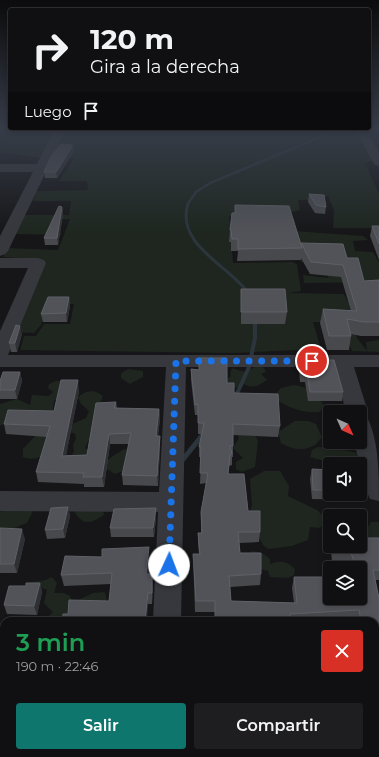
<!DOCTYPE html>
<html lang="es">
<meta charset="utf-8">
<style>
body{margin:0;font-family:Montserrat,sans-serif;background:#1e1e20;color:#f1f3f6;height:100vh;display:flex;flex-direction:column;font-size:15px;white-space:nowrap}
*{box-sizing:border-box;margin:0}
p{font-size:13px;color:#9c9d9f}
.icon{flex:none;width:22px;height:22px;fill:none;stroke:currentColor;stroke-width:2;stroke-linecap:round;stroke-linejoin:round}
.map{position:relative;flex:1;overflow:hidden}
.sheet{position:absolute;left:0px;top:617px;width:379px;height:140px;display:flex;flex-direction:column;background:#101012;border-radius:12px 12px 0 0;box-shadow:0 2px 6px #0003,0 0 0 1px #303032}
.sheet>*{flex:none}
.top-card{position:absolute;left:8px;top:8px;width:363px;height:122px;border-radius:4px;box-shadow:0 2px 6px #0003,0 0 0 1px #303032;background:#101012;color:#f1f3f6;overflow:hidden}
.needle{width:26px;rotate:135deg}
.controls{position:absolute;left:323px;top:405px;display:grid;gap:8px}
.controls a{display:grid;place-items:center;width:44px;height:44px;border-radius:4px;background:#101012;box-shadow:0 2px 6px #0003,0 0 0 1px #303032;font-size:20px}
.pin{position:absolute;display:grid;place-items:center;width:34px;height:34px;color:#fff;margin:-17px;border:2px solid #fff;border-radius:50%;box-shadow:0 1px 4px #0007}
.me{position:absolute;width:44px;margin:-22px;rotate:2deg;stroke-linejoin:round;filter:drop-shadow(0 0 3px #0008)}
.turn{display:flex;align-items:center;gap:14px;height:84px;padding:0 16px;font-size:18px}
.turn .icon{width:52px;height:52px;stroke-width:2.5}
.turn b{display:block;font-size:28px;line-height:34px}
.then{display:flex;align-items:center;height:38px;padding:0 16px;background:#0003;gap:8px;font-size:15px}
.round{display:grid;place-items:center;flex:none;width:42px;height:42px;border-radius:4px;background:#1e1e20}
.headline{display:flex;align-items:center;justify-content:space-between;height:68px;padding:0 16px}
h1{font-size:24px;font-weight:600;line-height:30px;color:#1e9e55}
.cta{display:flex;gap:8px;margin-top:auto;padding:8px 16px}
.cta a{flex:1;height:46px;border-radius:4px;background:#0f766e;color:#fff;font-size:16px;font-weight:600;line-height:46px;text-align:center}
.cta a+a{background:#1e1e20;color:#f1f3f6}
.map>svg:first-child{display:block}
.green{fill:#1e261f}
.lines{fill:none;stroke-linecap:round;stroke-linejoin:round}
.stream-far4{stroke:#2c353c;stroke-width:2.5}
.stream-far3{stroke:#2c353c;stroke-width:3}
.stream-far2{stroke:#2c353c;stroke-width:4}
.stream-far1{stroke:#2c353c;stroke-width:5}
.stream{stroke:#2c353c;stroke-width:6}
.minor{fill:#37383d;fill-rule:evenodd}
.wall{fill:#47494d}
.shaded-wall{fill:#2f3033}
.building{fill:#525359;stroke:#5f6168}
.route{stroke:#1a73e8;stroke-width:7;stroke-dasharray:0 12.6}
</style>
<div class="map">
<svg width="379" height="757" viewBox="0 0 379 757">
<rect width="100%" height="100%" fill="#161618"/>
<!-- green -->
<path class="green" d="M0,128H379V159L365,163L379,194V228H333L334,210L328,196L312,200H298L300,210L285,214L229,216L233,263L292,262L297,264L301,291L289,293L344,294L349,304L357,338L367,351L366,342L379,340V352L352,351L341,322H313L321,349L233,353L20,350L24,336H36L44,324H70L74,304H48L41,325L34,333L12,332L44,260L3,257L6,248L58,250L70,219H53L49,229L60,231L62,235L14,234L23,215H69L71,201H33L36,191L88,190L87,181H59L74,159L35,157L0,152Z
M294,231L363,236L368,240L353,241L355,251L373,252L379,262V282L304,283L303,275L328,278V267L310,262H301Z
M259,365L264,368L266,372L261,374L267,380C258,386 253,389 244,384L233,389L222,383L231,376L230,374L232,368L245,372Z
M129,369L143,371V377L130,384L121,378V374L124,371Z
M56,381H65L71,389L54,401L52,417L70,425L86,418L89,411L81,404L78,397C86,390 95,389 103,396C101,403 96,407 94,413C100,427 90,435 85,448L97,455L70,458L74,451L73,445L76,439L75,434L66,430C54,444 44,465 23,457V449L38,433L10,421L0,426V404L17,399L30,405L32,395L49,396L53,392L48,388L49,384Z
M294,385C310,388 314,392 324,405L320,412C302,413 287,408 273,397L281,388Z
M295,421H308L316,424L322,437C312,453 294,451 281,443L278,432Z
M235,426L253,431L258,441L255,467L242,472L236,469V462L243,458L233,448L239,438Z
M318,447H332L357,453L356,462H346L341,458L321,460L310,457L312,450Z
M124,449L134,452L126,470L115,474L107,469L101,464Z
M264,471H280L289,486L288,496L317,510L327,520L320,528L310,527L308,540L292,546L268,549L263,545L248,516L252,505L250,479Z
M8,505L33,511L27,523C17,526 11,531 0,533V512Z
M103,509L104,515C92,523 83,527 74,511Z
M371,522H379V543L365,539L364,534Z
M252,551L262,553L270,559V564C280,560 287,561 295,569L294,575L288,578L270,577L268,571L260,569L246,558Z
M52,577L57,583L54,593H64L70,596L72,603L93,593L105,592L107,601L67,621H45L48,617L53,612L44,603L47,590L28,583C38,580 42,583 52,577Z
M379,676V742L375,744V679Z"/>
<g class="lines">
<!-- stream-far4 -->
<path class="stream-far4" d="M187,205L196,192L210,183L311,141L337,128"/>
<!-- stream-far3 -->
<path class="stream-far3" d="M188,204C175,245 230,266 249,294"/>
<!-- stream-far2 -->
<path class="stream-far2" d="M251,357L255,338V320
M235,398L249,367"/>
<!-- stream-far1 -->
<path class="stream-far1" d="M181,462L204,433"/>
<!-- stream -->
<path class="stream" d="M375,707L379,708"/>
<!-- minor -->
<path class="minor" d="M354,128H364L379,152V166L375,165L373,162Z
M59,129L65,132L8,251L5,254L0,256V236L33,172H0V164H37L53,132Z
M0,258H38L44,260L46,263L8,355H379V367H354L368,412L363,417L368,419C379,443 379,474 379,501L370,499L367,492L354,442H360V412H346L334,367H186L181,621H153L158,512L0,511V491L159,492L166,367H0V331L28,268H0Z
M375,739L379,741V757H208L210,753H375Z
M147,753H181L180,757H146Z"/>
</g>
<!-- wall -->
<path class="wall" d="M74,151L61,172L57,178H45L44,172Z
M309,194L326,207L325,214L315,213L308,202Z
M62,207L63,214L58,245H45L44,238Z
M372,226H379V260L370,236Z
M230,230L301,245V243L347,258L364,281L379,280V336H361L351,334V336L349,350H327L320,323L323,309L351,311L341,277L310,274L301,258V260L237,261L238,251H231V242H229Z
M241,289L287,312L285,324H241Z
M69,297L70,306L67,322H43L41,314Z
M22,334L17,352H11L9,343Z
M199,358L227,383L234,393L280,426L278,437L233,435V457H232V465L229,466L228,474L248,511L260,532L259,542L239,543L240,553L261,574L260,585L230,587L231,601L294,603L292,588L294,577L360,598V568H350L348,564L332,563L331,549L332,546H360L379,538V580H375L379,598V673H375V621H356V620L343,621H215V612H195L193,554H199L198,544V533H201V512L206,483L200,484L201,457H199V447L202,434H198V415H195L191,380V369L199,370Z
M300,360L343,392L342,401H308L305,382H300L299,369Z
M20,372L22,381L17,399H0V390Z
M79,391L66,455H87L116,402L117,408L159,409L160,419L158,436H160V447L158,486L123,485L122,475L129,444H110L104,487H84V484L38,482L36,472L47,437L6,434L4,424L54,411Z
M312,469L330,470V494H351L350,500L312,499L310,479Z
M68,507L70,516L65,538L47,539L45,530Z
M156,508V518L154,537H111L110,528Z
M0,528L25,539L17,573H0Z
M149,558L148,574L153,585L152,604H148L68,614L109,601L111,584L64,586L61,575Z
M40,583L42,592L37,615L7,614L4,605L26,586Z
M0,668H4V703H0Z"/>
<!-- shaded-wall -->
<path class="shaded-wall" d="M73,145L74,151L61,172L57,178L56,172Z
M62,207L63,214L58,245L57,238Z
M69,297L70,306L67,322L66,313Z
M20,326L22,334L17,352L15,343Z
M20,372L22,381L17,399L15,390Z
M78,380L79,391L64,466L62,456Z
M159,409L160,419L156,447V436Z
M109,434L110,444L104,487L102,477Z
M160,436V447L158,486L157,476Z
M68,507L70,516L65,538L63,529Z
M156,508V518L154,537L153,528Z
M22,529L25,539L17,573L14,564Z
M149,547V558L147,585L146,574Z
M152,574L153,585L152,604Z
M40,583L42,592L37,615L34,606Z
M148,593V604L147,621H145Z"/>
<!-- building -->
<path class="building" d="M61,144L73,145L60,166L56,172H44L52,155Z
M309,194L324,195L326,207L316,205Z
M235,205L289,206L302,248L238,249V239H232L231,230H230L232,213H235Z
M59,206L62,207L57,238H44Z
M372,226H379V244Z
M301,243L343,244L347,258H358L364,281L379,280V322H364L347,319L351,336H329L323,309L357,311L343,265L311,262Z
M241,289H285L287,312H241Z
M48,297H69L66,313L41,314Z
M16,325L20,326L15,343H9Z
M199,358H227V383H234V393L278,394L280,426L233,424V446H230L232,454L230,455L228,474H244L248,511H260V532H238L240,553H261V574L229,576L231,601L297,603L294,577H330V598H360V568H356L351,553L335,552L334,546H360V538H379V570H373L379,598V663H375V621H361L359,610L290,614V621H215V601H196L193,554H200L198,533H202L201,512L208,473H200L201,446L199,447L204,423H198V404L195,405L191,369L199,370Z
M300,360H334L343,392H310L307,373H301Z
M3,372H20L15,390H0V381Z
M61,380H78L62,456L87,455L96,403L116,402L114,408L159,409L156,436H160L157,476L122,475L131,433L109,434L102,477H83L84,473L36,472L50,426L4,424L8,410L54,411Z
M312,469L330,470V490H313Z
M68,507L63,529L45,530L51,508Z
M156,508L153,528H110L114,509Z
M0,528L22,529L14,564H0Z
M149,547L146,574H152V593H148L145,621H62L63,614H68L69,600L109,601L112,573L61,575L65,556L102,557V549Z
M26,583H40L34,606L4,605L9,586H26Z
M0,668H4V694H0Z"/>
<!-- sky -->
<linearGradient id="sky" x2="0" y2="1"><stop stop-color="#0c0c0d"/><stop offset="0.55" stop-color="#363c48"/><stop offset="1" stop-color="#363c48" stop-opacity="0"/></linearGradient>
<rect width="379" height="234" fill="url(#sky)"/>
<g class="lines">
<!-- route -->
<path class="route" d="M169,565L176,361H312"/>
</g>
</svg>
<div class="controls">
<a><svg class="needle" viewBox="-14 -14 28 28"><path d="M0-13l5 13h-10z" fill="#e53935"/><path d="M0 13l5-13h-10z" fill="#9c9d9f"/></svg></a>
<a><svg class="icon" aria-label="sound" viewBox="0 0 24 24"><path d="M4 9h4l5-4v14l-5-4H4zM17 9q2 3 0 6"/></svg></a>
<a><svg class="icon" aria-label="search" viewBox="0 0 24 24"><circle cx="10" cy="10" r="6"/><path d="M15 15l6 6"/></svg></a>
<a><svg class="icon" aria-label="layers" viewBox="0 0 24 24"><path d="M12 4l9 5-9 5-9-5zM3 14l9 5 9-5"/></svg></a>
</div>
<div class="pin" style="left:312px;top:361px;background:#d93025"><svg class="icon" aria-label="arrive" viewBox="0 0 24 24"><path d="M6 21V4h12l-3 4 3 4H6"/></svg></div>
<svg class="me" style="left:169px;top:565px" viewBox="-20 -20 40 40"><circle r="19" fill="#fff"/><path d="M0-13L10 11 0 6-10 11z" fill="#1a73e8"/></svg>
<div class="top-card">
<div class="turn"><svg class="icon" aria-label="right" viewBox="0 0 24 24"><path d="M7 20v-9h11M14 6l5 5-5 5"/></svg><div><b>120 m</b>Gira a la derecha</div></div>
<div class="then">Luego<svg class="icon" aria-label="arrive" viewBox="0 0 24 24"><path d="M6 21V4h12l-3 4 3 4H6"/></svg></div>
</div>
<section class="sheet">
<div class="headline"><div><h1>3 min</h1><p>190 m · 22:46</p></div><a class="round" style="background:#d93025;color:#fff"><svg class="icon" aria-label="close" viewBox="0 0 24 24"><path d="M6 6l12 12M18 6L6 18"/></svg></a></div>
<div class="cta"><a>Salir</a><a>Compartir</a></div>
</section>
</div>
